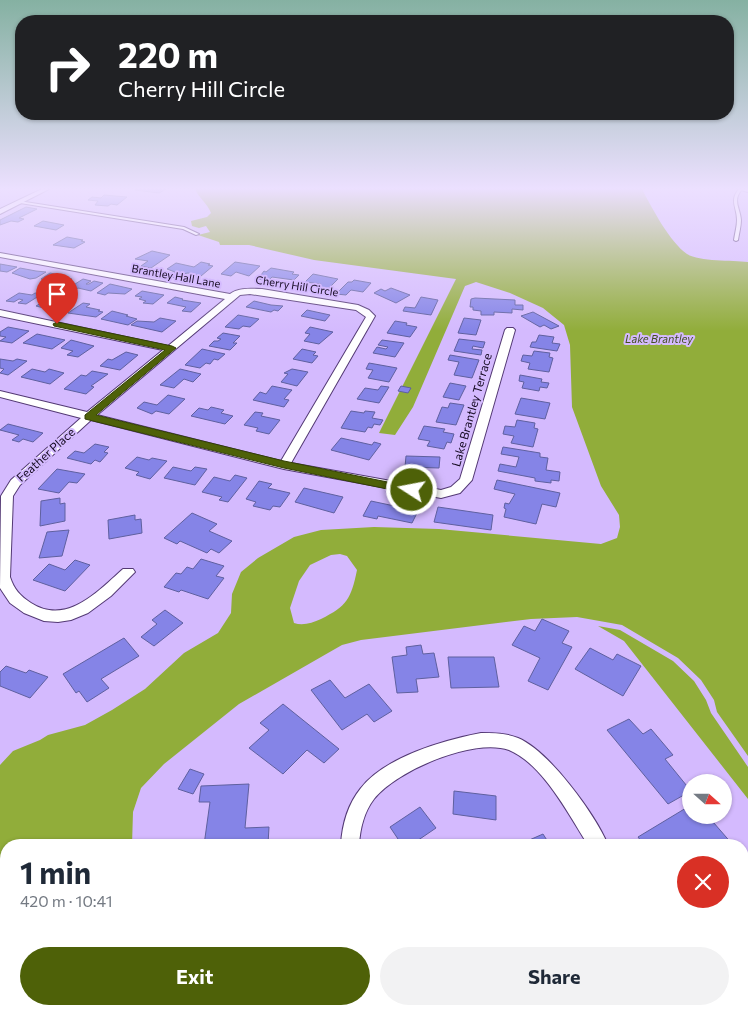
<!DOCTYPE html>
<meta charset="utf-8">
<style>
body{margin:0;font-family:Commissioner,sans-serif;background:#f2f2f3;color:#1f2937;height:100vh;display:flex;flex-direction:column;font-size:19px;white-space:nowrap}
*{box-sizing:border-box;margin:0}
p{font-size:16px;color:#747a83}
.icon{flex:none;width:28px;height:28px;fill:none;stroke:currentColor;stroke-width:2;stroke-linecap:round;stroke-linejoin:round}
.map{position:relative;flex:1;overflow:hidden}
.sheet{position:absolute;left:0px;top:839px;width:749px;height:176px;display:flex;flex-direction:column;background:#fff;border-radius:20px 20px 0 0;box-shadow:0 1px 4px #0004}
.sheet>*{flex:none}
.hud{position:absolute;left:15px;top:15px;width:719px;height:105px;border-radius:20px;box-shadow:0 1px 4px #0004;background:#202124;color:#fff;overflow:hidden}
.needle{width:32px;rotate:111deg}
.tools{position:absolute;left:682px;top:774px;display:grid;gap:10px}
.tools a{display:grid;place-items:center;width:50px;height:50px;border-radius:50%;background:#fff;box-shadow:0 1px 4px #0004;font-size:25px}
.pin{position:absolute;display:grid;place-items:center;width:42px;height:42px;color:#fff;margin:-51px -21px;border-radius:50% 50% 50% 0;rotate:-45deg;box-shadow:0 0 5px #0007}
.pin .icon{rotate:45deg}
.me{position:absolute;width:55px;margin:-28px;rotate:281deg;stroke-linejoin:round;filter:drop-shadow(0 0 4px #0008)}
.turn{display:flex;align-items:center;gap:18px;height:105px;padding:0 20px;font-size:22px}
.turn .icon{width:65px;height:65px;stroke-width:2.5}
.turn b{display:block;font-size:35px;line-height:42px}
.round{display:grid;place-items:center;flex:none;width:52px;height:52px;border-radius:26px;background:#f2f2f3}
.head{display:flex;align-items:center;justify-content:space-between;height:85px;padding:0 20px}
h1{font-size:30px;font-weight:700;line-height:38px}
.primary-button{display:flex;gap:10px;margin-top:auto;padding:10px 20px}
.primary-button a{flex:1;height:58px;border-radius:30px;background:#4e6108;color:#fff;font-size:20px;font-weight:700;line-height:58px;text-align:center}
.primary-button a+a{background:#f2f2f3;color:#1f2937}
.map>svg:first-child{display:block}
.water{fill:#91ad3a;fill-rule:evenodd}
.building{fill:#8584e7;stroke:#5f609f}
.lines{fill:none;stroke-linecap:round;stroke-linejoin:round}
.lane-casing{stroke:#533974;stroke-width:2}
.street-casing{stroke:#533974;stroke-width:2}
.lane{fill:#fff;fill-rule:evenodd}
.street{fill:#fff;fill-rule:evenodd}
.route{fill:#4e6108;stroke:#333f05}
.labels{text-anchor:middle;stroke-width:4;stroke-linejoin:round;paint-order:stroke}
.far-street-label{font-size:11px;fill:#160b23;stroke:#d4bafe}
.far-water-label{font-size:11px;font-style:italic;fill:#434f22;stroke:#d4bafe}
.street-label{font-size:12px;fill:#160b23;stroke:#d4bafe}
</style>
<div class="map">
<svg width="748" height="1014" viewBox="0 0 748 1014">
<rect width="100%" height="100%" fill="#d4bafe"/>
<!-- water -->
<path class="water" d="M195,189H644L643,191C653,210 670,242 687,254C700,262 732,260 748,262V756L717,712L714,700L701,680L678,658L622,625L577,617L531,619L361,640L342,645L328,653L239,704L164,764L141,788L133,812L132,845H6V1009H146V1014H0V765L13,751L40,740L48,735L85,725L112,710L145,689L184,653L218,633L231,613L232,594L241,572L258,558L294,537L321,530L374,527L439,529L601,544L617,538L620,527L619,515L601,486L572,407L570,345L564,325L543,308L510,293L476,282L465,286L413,407L395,435L379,433L456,279L314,260L249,245H220L219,242L198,235L210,232L206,226L199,228L192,226L191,221L207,217L211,213C207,203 199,198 195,189ZM340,554L347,556L357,570C351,599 347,606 321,619C312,623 303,626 294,623L290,608L299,581L310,565L331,555Z
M598,626L620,630L673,661L694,681L706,700L711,713L748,767V799L624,641Z"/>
<!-- building -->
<path class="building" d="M137,189H166L159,193L135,190Z
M104,195L127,197L117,205L111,204L108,206L95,205L98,201L88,200L92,197L101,198Z
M26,207L37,209L19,218L24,219L18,222L11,221L0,225V220Z
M43,221L64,225L56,230L34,226Z
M67,237L83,240L81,241L85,242L74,248L53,245Z
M152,251L170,255L151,268L141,266L148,261L135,259Z
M201,262L210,264L208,265L213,266L201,276L188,273L183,274L177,278L169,277L175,272L167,269L176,263L194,267Z
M235,262L260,266L249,276L236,272L231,276L221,274Z
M0,264L17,267L7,272L0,271Z
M20,268L36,271L46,272L36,278L30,279L12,273Z
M271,268L294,272L292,274L299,275L294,280L272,277L268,281L258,279L264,271L266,272Z
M50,273L68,277L67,278L72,279L65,284L41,279Z
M313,274L338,279L327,290L317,288L321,284L305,282Z
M83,279L91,281L86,284H89L94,281L103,283L91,291L78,288L71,292L64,291Z
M354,280L371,283L363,292L351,290L346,295L336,294L348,282H352Z
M110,284L132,289L125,294L108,293L105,295L97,293Z
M391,288L410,295L396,303L374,293L381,289L385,291Z
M142,291L164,295L153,304L143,303L146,301L139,299L142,297L135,296Z
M19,293L32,295L35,293L42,294L26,304L18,303L23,300L19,299L14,302L6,301Z
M60,297L72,300L56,311L36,306L48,299L55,300Z
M175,297L183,299L182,300L201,303L191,312L182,311L186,307L167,303Z
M421,297L438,300L431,315L403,311L405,307L415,308Z
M475,298L515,300V305H523V310L512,309V313L494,312V315H481V311L473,310V307H470L471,299Z
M254,301L271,305L283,306L278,311L274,310L271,312L246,307Z
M83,303L90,304L86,307L100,310L98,311L103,312L96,317L68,313Z
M307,310L330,315L325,321L301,316Z
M112,311L128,315L126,316L137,319L128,325L101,319Z
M533,312L559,326L551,329L544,325L540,327L521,316Z
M238,315L259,319L250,327L243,326L239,329L225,327Z
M160,318L176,321L162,332L131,325L137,321L154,322Z
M464,318L481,320L476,335L458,333Z
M395,321L407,323L406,325L417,327L410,337L387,333Z
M8,327L29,331L12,343L0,341L6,337L0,336V332Z
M310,327L333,332L319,344L304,341L310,334L305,333Z
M223,333L240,336L233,343H237L230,350L209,346L214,341H218L221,339L217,338Z
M37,334L65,340L52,349L23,343Z
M539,335L554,337L552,343L560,344L557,351L530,347L532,342H536Z
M459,339L485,342L483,348L473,346L472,349L482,350L481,355L454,351Z
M71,340L94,346L78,357L67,355L73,351L61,348Z
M382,340L404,343L395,357L373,353L377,347L386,349L388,347L378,345Z
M202,349L225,354L218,360L214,359L210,364L206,363L200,368L185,365Z
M302,349L316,352L313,355L318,356L312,363L293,359Z
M534,351L550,353L549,357L553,358L549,372L528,369L530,363L521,361L523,355L532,356Z
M126,352L138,355L120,370L100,366L108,359L112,360Z
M450,355L479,360L472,378L454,375L459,362L448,360Z
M0,359L13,361L17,359L27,361L8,375L0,373L4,369L0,368Z
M369,363L397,368L389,382L368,378L373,370L366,369Z
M32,369L45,372L49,369L64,373L50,384L21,377Z
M180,369L201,374L193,382L184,379L174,388L160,385Z
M292,369L308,372L297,386L281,382L288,374L284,373Z
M92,371L108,374L91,386L94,387L86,394L64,389L81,375L86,376Z
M520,375L542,379L541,382L549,383L547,388L540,387L539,391L522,388L524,382L519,381Z
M450,383L466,386L459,400L443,397Z
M272,386L292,390L284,399L289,400L284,407L253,400L260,392L266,394Z
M381,386L389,387L379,403L357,399L365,388L378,390Z
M401,386L411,388L408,393L398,391Z
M168,395L185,399L169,414L156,411L152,414L137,408L144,402L157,405Z
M521,398L550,403L545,419L515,414Z
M450,403L464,405L456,425L436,422L442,407L448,408Z
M211,407L224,410L221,413L233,416L225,424L191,416L199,408L208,410Z
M351,411L364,413L365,411L375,412L372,418L383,420L380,425L374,424L372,428L368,427L365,432L341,428Z
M255,412L263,413L261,416L280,420L269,434L256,431L258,428L244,425Z
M517,420L535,423L534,428L538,429L533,447L511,443L514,436L503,434L505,426L515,427Z
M8,424L43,433L33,442L23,439L19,442L12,440L19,435L0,430Z
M424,426L445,429L443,432L454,434L451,443L447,442L444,449L427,446L430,441L418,439Z
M341,438L372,445L374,442L381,444L369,460L331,450Z
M95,444L109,447L104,452L108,453L100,462L95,460L91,464L67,458L75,451L84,453Z
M503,447L540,453V457L548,458L546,470L560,472L559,481L551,480V483L535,481V478L498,471L500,464L516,467L519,457L501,454Z
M406,456L440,457L439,468L405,467Z
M137,457L149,460L152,458L167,461L150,479L136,475L139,472L125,468Z
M173,467L191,471L195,467L207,469L195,485L164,478Z
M57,469L85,474L77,483L69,482L59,493L38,489Z
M235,475L247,478L228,502L219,500L222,497L202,492L214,477L230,481Z
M497,480L560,493L556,507L542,504L536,524L504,517L506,509L504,508L505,503L509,504L515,494L494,489Z
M259,481L272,484L268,488L290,493L280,507L273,506L270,510L253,506L256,502L246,499Z
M304,488L343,497L334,513L295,502Z
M60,498V504L65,503V521L40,526L41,501Z
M371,501L418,511L412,523L378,516L377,519L363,516Z
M438,507L493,515L491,530L434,522Z
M192,513L217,524L209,531L232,541L219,553L211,549L207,553L180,541L177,544L164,538Z
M135,515V520L141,519L142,533L109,539L108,520Z
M69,530L62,556L39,558L47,532Z
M201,559L224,566L216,576L224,578L208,599L181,590L179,592L164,587L176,573L181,574L187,567L193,569Z
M75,560L90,565L65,591L33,580L49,564L65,570Z
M165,610L183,623L154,646L141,637L157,624L152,620Z
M542,619L569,631L562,643L572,647L548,690L528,681L540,658L512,645L524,626L535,631Z
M124,638L139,656L101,679L109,688L87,702L79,691L76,693L63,674Z
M421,645L423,654L434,653L439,677L416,679L418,692L397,693L392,657L407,655L406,647Z
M590,648L613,660L617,654L641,666L623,696L575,669Z
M448,657H494L499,687L451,688Z
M6,666L26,673L29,670L48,677L30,698L0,686V672Z
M330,680L345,698L369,684L392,711L374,722L367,714L342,730L311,690Z
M283,704L339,749L324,763L307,750L283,774L249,748L269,730L260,723Z
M629,719L643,734L651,729L673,755L665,759L691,791L668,804L607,730Z
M190,769L204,774L193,794L178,789Z
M249,784L245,828L269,827L268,844L204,845L210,802H199L201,786Z
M454,791L496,796V820L453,814Z
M691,805V815H707L733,845H683L680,842L675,845H644L638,837Z
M420,807L436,828L411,845H402L390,827Z
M543,834L550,845H518Z
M748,868V931L742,924V872Z
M245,1009H306L307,1014H245Z
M437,1009H472L473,1014H438Z"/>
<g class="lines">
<!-- lane casing -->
<g class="lane-casing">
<path id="lane" d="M739,189H742C732,201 740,207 741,220C741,226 739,233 738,240L736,241L734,240C735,233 737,226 737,220C737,207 729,201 739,189Z
M19,201L184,227L199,234L196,235L183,229L20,203H19Z"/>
</g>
<!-- street casing -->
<g class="street-casing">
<path id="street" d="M42,189H49L0,214V209Z
M740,189H748V192L741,190Z
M0,253L230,294C239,287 252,289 262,289L358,305L369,310L375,316L291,463L441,490L451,487L460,479L505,330L507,328H513L515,330L472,480L460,493L441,498L284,469L91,420L20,485L13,496L10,577C14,589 20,596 31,603C67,626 98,591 123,569H133L135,572L111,596L88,613L71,620L58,622L44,621L24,613L10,603L0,588L1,496L11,480L81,418L0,397V391L87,412L163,350L0,316V310L168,346L225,299L0,257ZM250,294L356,310L366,317L281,461L97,415L240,295Z
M481,733C494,733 506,733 518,738C549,751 595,814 608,845H588C569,815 543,764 509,750C474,737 396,771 374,799C364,812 360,829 359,845H341C342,825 348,804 361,788C385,757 444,740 481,733Z
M369,1009H391L392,1014H370Z
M702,1009H726L728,1014H704Z"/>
</g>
<!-- lane -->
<use href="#lane" class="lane"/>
<!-- street -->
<use href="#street" class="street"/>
</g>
<!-- sky -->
<linearGradient id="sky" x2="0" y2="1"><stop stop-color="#85b1a2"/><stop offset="0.57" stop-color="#ece0ff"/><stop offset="1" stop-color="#ece0ff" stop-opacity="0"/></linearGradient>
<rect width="748" height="331" fill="url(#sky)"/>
<!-- route -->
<path class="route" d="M57,322L172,346L176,348L96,415L284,461L412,487L418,490L412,494L284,468L85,419V415L165,350L54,326L53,324Z"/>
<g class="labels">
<!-- far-street labels -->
<g class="far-street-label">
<text transform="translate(176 276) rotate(10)" y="4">Brantley Hall Lane</text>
<text transform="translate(297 286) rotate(9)" y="4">Cherry Hill Circle</text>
</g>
<!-- far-water labels -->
<g class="far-water-label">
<text x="659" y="343">Lake Brantley</text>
</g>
<!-- street labels -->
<g class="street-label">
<text transform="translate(472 410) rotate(-74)" y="4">Lake Brantley Terrace</text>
<text transform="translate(46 455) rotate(-42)" y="4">Feather Place</text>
</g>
</g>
</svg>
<div class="tools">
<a><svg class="needle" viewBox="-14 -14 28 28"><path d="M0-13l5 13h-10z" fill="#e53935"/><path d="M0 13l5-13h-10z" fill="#747a83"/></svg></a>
</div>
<div class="pin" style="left:57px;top:324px;background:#d93025"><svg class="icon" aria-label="arrive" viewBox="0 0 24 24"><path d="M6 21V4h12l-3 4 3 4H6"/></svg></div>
<svg class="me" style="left:412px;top:490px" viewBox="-20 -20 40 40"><circle r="17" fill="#4e6108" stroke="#fff" stroke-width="3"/><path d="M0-11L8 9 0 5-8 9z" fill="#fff"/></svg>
<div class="hud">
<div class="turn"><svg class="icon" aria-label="right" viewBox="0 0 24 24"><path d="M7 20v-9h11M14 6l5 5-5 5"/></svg><div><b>220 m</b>Cherry Hill Circle</div></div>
</div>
<section class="sheet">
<div class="head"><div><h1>1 min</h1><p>420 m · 10:41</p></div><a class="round" style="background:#d93025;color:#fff"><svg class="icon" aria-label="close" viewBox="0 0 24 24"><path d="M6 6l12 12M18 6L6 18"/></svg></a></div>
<div class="primary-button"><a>Exit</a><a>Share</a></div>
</section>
</div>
